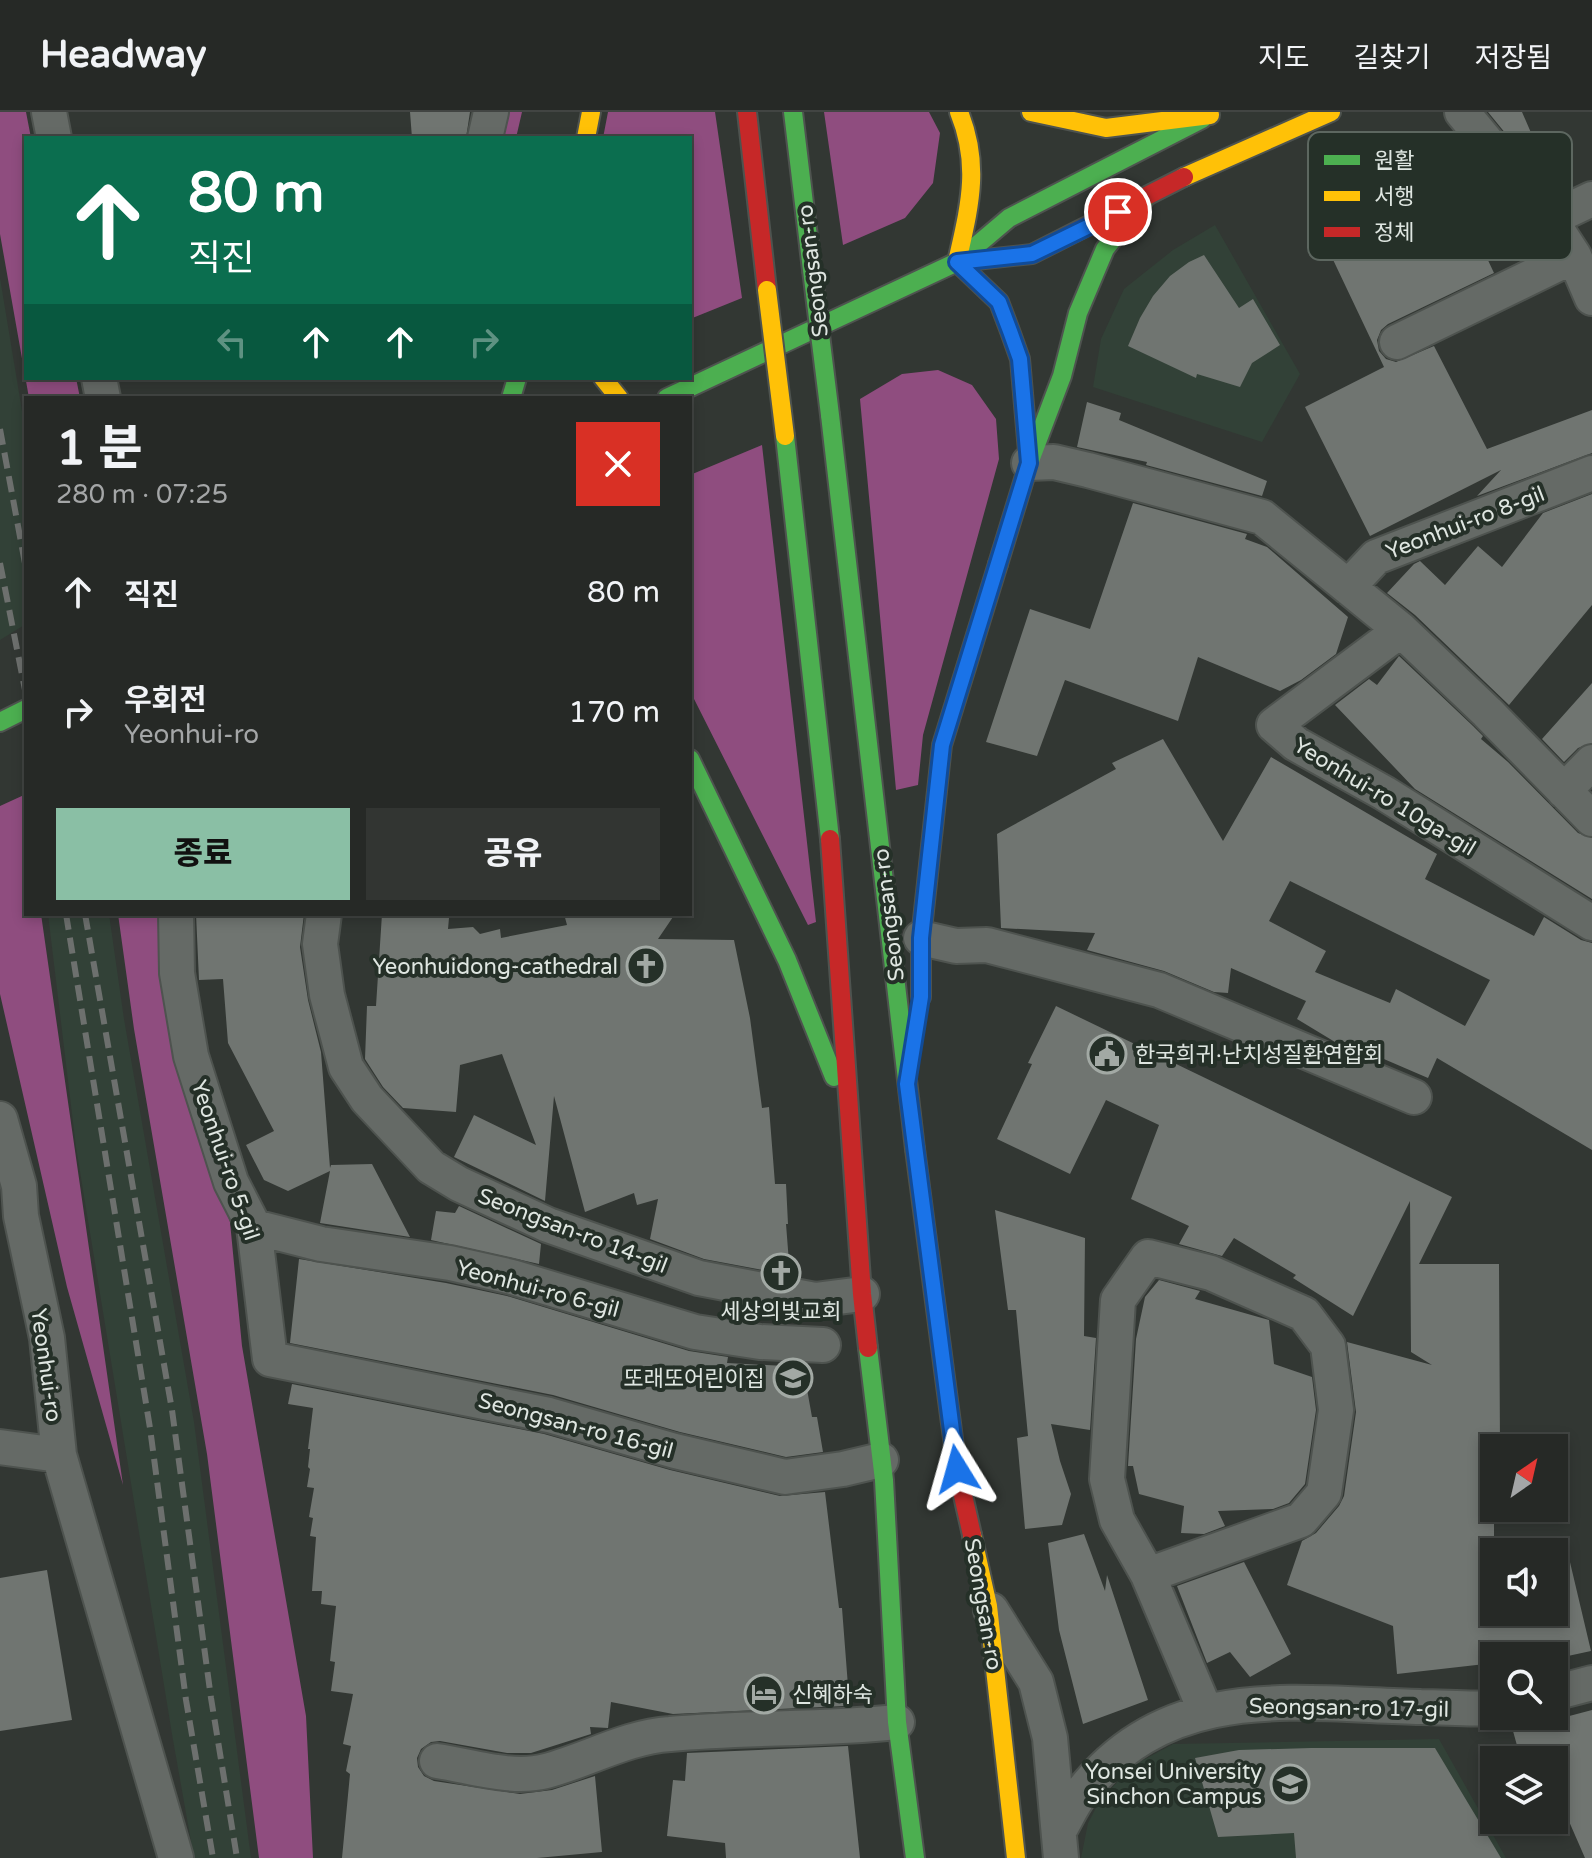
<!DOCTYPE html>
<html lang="ko">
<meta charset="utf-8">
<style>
body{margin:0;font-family:"Varela Round","Noto Sans KR",sans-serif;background:#323532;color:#f1f3f6;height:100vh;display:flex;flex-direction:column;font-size:30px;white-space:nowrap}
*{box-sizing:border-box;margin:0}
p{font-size:26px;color:#a4a6a7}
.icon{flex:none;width:44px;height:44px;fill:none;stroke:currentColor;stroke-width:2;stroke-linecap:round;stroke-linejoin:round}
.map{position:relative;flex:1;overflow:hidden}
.sheet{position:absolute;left:24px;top:284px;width:668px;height:520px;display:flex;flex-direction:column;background:#262926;border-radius:0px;box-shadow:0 4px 12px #0003,0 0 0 2px #424543}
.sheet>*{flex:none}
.top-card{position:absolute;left:24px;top:24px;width:668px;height:244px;border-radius:0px;box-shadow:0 4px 12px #0003,0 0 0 2px #424543;background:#0b6e4f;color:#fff;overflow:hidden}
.needle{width:52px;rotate:34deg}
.fabs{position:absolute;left:1480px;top:1322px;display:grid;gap:16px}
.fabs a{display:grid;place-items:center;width:88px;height:88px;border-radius:0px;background:#262926;box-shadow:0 4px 12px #0003,0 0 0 2px #424543;font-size:40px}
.pin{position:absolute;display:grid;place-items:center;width:68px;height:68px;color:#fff;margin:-34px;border:4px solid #fff;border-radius:50%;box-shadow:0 2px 8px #0007}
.me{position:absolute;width:88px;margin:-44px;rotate:352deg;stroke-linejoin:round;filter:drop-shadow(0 0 6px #0008)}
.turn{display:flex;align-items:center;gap:28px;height:168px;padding:0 32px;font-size:36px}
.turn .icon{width:104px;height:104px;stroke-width:2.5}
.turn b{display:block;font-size:56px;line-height:68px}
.lanes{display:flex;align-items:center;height:76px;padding:0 32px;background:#0003;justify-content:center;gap:40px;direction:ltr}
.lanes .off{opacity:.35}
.round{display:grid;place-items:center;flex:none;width:84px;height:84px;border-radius:0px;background:#323532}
.head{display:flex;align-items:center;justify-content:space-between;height:136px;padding:0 32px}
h1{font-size:48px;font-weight:800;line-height:60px}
.button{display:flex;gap:16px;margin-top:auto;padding:16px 32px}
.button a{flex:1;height:92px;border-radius:0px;background:#8abfa5;color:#111;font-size:32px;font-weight:800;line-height:92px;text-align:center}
.button a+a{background:#323532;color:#f1f3f6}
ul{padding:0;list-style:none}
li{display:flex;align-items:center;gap:24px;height:120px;padding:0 32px}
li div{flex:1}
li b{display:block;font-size:30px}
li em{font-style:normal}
header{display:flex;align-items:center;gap:48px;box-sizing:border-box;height:112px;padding:0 40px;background:#262926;border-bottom:2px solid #424543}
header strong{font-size:38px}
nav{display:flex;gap:44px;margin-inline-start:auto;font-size:28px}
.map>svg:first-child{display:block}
.built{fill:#324137}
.forest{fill:#8f4d7f}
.building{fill:#707571;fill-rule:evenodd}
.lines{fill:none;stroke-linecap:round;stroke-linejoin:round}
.street-casing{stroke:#4e534f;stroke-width:38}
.fast-casing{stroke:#4e534f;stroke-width:22}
.slow-casing{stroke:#4e534f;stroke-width:22}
.jam-casing{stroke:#4e534f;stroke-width:22}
.street{stroke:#656a66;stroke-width:34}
.fast{stroke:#4caf50;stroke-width:18}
.slow{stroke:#ffc107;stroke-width:18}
.jam{stroke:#c62828;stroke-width:18}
.rail{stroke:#6d706e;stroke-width:6;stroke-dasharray:16 8;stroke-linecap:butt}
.fast-bridge-casing{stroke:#4e534f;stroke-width:22;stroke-linecap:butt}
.slow-bridge-casing{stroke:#4e534f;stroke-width:22;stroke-linecap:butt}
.fast-bridge{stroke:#4caf50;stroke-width:18}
.slow-bridge{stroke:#ffc107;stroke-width:18}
.route-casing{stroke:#114b97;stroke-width:20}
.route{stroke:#1a73e8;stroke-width:14}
.labels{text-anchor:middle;stroke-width:8;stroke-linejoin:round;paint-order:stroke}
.street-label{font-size:22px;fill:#dfe6e1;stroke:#253028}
.poi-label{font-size:22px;fill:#dfe6e1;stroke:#253028;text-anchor:end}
.key{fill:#253028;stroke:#5d6760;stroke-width:2}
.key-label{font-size:22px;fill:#dfe6e1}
</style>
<header>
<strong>Headway</strong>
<nav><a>지도</a><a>길찾기</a><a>저장됨</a></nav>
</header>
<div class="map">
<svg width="1592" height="1746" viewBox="0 0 1592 1746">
<rect width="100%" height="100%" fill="#323733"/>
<!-- built -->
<path class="built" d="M1215,113L1300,262L1262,330L1093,275L1101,227L1124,177L1173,138Z
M0,166L26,323V512L0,528Z
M48,802H109L124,907L194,1310L251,1746H194L173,1628L76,1035Z
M1439,1627L1506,1746H1081L1088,1711L1099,1690L1132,1654L1173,1632Z"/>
<!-- forest -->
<path class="forest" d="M0,0H26L31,26H26V266H76L80,286H29L0,122Z
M506,0H522L516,26H501Z
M608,0H715L742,186L690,207V26H603Z
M824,0H929L940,21L933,71L905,106L843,133Z
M938,258L972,273L996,307L999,347L923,623L918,673L896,678L860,287L902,262Z
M762,333L816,810L808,813L690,579V363Z
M24,683L26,802H41L123,1373L67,1175L0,882V694Z
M118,802H166L187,976L230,1110L242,1234L306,1604L313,1746H259L207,1342L134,917Z"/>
<!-- building -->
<path class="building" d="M410,0H470L466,26H412Z
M1488,0H1522L1532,23L1515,33Z
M1435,35L1494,161L1388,212L1381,218L1377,228L1379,239L1386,247L1396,250L1434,234L1487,337L1592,298V341L1477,384L1501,358L1370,424L1305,295L1384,255L1308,95Z
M1204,143L1239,196L1253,187L1280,233L1252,251L1240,275L1197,262L1196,266L1128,234L1140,206L1153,184L1170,164L1189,150Z
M1087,290L1121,301L1119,308L1267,369L1262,384L1146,353L1147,350L1077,335Z
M1592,382V493L1509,593L1415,503L1387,481L1414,452L1420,449L1445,473L1478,434L1502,455L1543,401Z
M1133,391L1247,422L1245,427L1267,435L1348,505L1336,542L1301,568L1280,579L1198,545L1178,609L1065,568L1037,644L986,630L1030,497L1090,517Z
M1399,544L1473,614L1483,624L1481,627L1508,650L1578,721L1592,726V787L1415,677L1335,593L1369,567L1377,573Z
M1592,571V631L1578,636L1564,650L1542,627Z
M1163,627L1223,729L1271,645L1437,742L1425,767L1534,824L1544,805L1581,828L1592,831V1038L1437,946L1428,966L1349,932L1348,936L1335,930L1297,907L1306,889L1231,856L1228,881L1214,880L1164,859L1087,838L1095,821L1001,816L997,722L1116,657L1112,651ZM1290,769L1490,868L1465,914L1396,877L1390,891L1315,860L1326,839L1269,809Z
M196,802H304L300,835L308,888L321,940L330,1056L331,1053L372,1052L410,1125L320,1111L330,1059L288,1079L264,1068L246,1033L274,1019L228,931L223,867L199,868Z
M382,802L449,806L448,817L473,815L480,822L500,817L501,826L567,813L564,802H675L658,827L734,828L750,906L762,996L769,995L775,1072H786L788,1112H786L790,1163L704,1147L650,1127L658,1087L637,1093L634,1081L585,1100L554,984L545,1089L454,1045L474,1003L536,1033L502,942L460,953L456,1000L403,996L383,975L365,947L367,894H376Z
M1056,894L1452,1085L1419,1152H1499L1500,1336H1494V1500H1554V1430L1565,1429L1591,1539L1554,1547V1544H1494V1551L1397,1562L1393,1514L1287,1473L1302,1429L1316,1421L1339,1394L1344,1384L1356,1300L1347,1230L1432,1253L1411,1240L1410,1089L1353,1204L1293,1166L1296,1163L1234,1126L1222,1144L1179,1132L1189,1114L1131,1087L1159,1013L1106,988L1070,1062L997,1027L1032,952L1028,951Z
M459,1094L541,1132L539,1152L431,1128L436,1099L455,1101Z
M995,1098L1085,1126L1084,1224L1096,1226L1090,1318L1051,1312L1060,1349L1071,1382L1062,1413L1025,1417L1017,1326L1028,1324L1016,1198H1008Z
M299,1147L446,1171L507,1184L689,1239L728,1245L727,1251L803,1255L812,1305H817L823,1340L786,1345L680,1320L553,1283L290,1231Z
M1159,1168L1200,1179L1195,1187L1269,1208L1274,1252L1312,1265L1316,1298L1305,1372L1289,1391L1273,1397L1218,1399L1225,1414L1204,1422L1181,1421L1184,1394L1139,1382L1133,1354H1128L1136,1227L1145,1185Z
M292,1272L544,1322L670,1358L780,1384L825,1380L839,1496H842L849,1587H844V1594L673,1602L611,1590L608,1616L590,1615L591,1622L531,1641H507L440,1629L431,1630L421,1637L417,1646L418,1655L424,1664L434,1669L520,1682L552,1678L595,1664L602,1740L537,1746H342L350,1662L346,1659L351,1634L343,1632L353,1582L331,1579L335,1550L330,1549L336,1494L321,1492L322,1479H312L316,1425L310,1424L313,1406L309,1405L314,1376L307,1375L310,1357L308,1355L310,1337H308L313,1296L288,1292Z
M1084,1422L1105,1479L1107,1463L1148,1588L1083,1612L1059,1518L1048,1431Z
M1244,1450L1291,1542L1250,1565L1230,1540L1207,1551L1177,1474Z
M47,1458L72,1608L0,1619V1466Z
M1592,1598V1746H1585L1554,1675V1648H1521L1513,1619Z
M848,1634L860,1746H726L725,1731L667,1724L673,1668L685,1669L687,1641Z
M1311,1636H1435L1501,1746H1296L1294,1721L1218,1725L1195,1646L1239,1638Z"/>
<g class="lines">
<!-- street casing -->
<g class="street-casing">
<path id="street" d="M49,0L54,26
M1462,0L1550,107L1574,144L1592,186
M485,26L491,0
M1550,107L1592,87
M1397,230L1574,144
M99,266L103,286
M1029,351L1054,350L1088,358L1262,405L1401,518L1487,600L1592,707
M1348,475L1376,445L1592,361
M1401,518L1274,613L1296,632L1384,681L1592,811
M1564,679L1592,650
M176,802L177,861L191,944L231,1070L254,1115L270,1247L549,1303L675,1339L785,1365L843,1357L881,1348
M324,802L320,832L327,883L346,955L367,987L431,1055L459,1072L548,1113L699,1166L815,1188L862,1182
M921,826L956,834L987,833L1159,878L1414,985
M0,1007L19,1074L21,1104L47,1226L59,1343L176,1746
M254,1115L321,1132L450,1151L512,1165L695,1220L760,1230L823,1233
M0,1335L59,1343
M1148,1463L1301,1408L1324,1381L1336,1298L1328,1234L1304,1202L1211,1161L1148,1145L1118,1188L1107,1367L1117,1408L1148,1463L1205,1598
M991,1498L1036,1570L1050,1626L1061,1746
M1554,1581L1592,1571
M437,1649C471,1654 512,1668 546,1659C588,1648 626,1625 670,1622C745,1615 821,1618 897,1610
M1060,1717C1067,1705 1073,1691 1082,1680C1169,1568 1295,1592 1421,1595C1445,1595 1470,1598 1494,1596"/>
</g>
<!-- fast casing -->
<g class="fast-casing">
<path id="fast" d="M793,0L812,158
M511,286L517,266
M667,286L957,150L1009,106L1202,7
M830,303L915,1037
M785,324L830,727
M998,452L1029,351L1062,264L1078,201L1105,137L1146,85
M0,610L26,597
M690,647L787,848L834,965
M868,1236L884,1368L897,1610L915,1746"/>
</g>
<!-- slow casing -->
<g class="slow-casing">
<path id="slow" d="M959,0C981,54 969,96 957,150L999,190L1010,219L1020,247L1028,339
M1031,0L1106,16L1210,3
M586,26L591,0
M1184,65L1331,0
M603,266L619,286
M972,1423L988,1494L1016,1746"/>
</g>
<!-- jam casing -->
<g class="jam-casing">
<path id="jam" d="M747,0L767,178
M957,150L1032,142L1184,65
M830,727L862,1182L868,1236
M921,885V826L942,633L998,452
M915,1037L957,1357L972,1423"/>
</g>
<!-- street -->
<use href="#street" class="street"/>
<!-- fast -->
<use href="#fast" class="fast"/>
<!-- slow -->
<use href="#slow" class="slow"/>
<!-- jam -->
<use href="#jam" class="jam"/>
<!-- rail -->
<path class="rail" d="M0,317L26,457
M0,451L26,583
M66,802L150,1316L186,1588L213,1746
M85,802L172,1298L211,1586L237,1746"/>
<!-- fast-bridge casing -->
<g class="fast-bridge-casing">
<path id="fast-bridge" d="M812,158L830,303"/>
</g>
<!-- slow-bridge casing -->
<g class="slow-bridge-casing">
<path id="slow-bridge" d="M767,178L785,324"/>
</g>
<!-- fast-bridge -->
<use href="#fast-bridge" class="fast-bridge"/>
<!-- slow-bridge -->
<use href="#slow-bridge" class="slow-bridge"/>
</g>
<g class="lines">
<!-- route casing -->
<g class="route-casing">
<path id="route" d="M957,1357L907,972L921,885V826L942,633L1029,351L1020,247L1010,219L999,190L957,150L1032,142L1118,100"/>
</g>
<!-- route -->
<use href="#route" class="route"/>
</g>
<!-- icons -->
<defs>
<g id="church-ring" transform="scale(2)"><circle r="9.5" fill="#253028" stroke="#a2a9a4" stroke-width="1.5"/><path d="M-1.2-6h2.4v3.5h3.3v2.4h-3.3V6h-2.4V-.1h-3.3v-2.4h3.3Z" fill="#a2a9a4"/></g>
<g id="civic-ring" transform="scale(2)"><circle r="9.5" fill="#253028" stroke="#a2a9a4" stroke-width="1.5"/><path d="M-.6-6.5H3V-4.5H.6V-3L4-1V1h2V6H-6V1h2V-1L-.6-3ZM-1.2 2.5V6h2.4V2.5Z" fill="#a2a9a4"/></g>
<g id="school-ring" transform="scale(2)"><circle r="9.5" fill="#253028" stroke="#a2a9a4" stroke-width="1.5"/><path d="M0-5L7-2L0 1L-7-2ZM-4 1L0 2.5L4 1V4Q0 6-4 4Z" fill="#a2a9a4"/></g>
<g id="hotel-ring" transform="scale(2)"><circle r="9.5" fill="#253028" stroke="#a2a9a4" stroke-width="1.5"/><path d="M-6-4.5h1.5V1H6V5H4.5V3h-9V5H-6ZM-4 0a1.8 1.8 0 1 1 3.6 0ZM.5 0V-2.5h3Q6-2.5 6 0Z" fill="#a2a9a4"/></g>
<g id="university-ring" transform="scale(2)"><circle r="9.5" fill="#253028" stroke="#a2a9a4" stroke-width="1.5"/><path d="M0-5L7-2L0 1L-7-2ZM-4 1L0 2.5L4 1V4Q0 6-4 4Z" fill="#a2a9a4"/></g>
</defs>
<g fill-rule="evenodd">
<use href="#church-ring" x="646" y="854"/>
<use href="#civic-ring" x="1107" y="942"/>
<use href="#church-ring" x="781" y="1161"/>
<use href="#school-ring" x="793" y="1266"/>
<use href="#hotel-ring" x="764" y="1582"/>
<use href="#university-ring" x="1290" y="1672"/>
</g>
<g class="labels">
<!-- street labels -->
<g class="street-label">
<text transform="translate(812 159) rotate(-97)" y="8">Seongsan-ro</text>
<text transform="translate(1465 410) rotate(-21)" y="8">Yeonhui-ro 8-gil</text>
<text transform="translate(1385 684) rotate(31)" y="8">Yeonhui-ro 10ga-gil</text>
<text transform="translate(888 803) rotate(-97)" y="8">Seongsan-ro</text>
<text transform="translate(226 1048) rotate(71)" y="8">Yeonhui-ro 5-gil</text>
<text transform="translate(573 1118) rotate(21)" y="8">Seongsan-ro 14-gil</text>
<text transform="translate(538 1176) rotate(15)" y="8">Yeonhui-ro 6-gil</text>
<text transform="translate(47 1253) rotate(82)" y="8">Yeonhui-ro</text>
<text transform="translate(576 1313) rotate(15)" y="8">Seongsan-ro 16-gil</text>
<text transform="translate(984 1492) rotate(80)" y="8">Seongsan-ro</text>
<text transform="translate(1349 1595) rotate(1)" y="8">Seongsan-ro 17-gil</text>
</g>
<!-- poi labels -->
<g class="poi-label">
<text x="618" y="862">Yeonhuidong-cathedral</text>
<text x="1135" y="950" text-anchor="start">한국희귀·난치성질환연합회</text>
<text x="781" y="1207" text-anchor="middle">세상의빛교회</text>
<text x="765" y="1274">또래또어린이집</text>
<text x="792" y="1590" text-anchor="start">신혜하숙</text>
<text x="1262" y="1667">Yonsei University<tspan x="1262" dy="25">Sinchon Campus</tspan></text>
</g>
</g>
<!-- legend -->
<rect x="1308" y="20" width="264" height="128" rx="12" class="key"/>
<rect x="1324" y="43" width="36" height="10" fill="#4caf50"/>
<rect x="1324" y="79" width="36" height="10" fill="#ffc107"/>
<rect x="1324" y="115" width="36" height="10" fill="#c62828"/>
<g class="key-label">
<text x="1374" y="56">원활</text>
<text x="1374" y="92">서행</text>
<text x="1374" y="128">정체</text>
</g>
</svg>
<div class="fabs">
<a><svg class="needle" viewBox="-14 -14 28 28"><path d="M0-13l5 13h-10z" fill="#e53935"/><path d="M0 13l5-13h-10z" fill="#a4a6a7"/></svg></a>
<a><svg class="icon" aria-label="sound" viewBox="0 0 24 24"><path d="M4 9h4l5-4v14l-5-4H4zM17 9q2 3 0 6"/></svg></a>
<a><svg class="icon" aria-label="search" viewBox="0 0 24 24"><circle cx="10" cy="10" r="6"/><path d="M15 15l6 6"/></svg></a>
<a><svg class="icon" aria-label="layers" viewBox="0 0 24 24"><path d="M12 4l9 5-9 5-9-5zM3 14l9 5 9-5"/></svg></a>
</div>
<div class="pin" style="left:1118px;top:100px;background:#d93025"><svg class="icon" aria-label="arrive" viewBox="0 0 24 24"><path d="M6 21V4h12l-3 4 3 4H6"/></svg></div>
<svg class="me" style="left:957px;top:1357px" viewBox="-20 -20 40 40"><path d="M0-17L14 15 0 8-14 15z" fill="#1a73e8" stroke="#fff" stroke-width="4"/></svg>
<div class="top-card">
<div class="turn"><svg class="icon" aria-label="ahead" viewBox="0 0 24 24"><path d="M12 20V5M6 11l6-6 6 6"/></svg><div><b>80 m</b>직진</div></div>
<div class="lanes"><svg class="icon off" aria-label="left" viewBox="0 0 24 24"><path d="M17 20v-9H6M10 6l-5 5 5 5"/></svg><svg class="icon" aria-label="ahead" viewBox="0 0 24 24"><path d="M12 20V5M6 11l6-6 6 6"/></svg><svg class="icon" aria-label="ahead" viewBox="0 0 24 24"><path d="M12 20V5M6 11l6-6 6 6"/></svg><svg class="icon off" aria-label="right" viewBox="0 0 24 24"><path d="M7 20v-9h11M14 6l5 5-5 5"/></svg></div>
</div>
<section class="sheet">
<div class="head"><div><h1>1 분</h1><p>280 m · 07:25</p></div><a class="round" style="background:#d93025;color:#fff"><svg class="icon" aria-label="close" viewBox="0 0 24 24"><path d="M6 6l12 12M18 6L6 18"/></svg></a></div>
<ul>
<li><svg class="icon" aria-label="ahead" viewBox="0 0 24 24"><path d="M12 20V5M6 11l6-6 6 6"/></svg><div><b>직진</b></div><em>80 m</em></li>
<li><svg class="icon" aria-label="right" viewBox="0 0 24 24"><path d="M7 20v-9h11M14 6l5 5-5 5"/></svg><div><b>우회전</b><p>Yeonhui-ro</p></div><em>170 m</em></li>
</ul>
<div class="button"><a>종료</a><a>공유</a></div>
</section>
</div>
